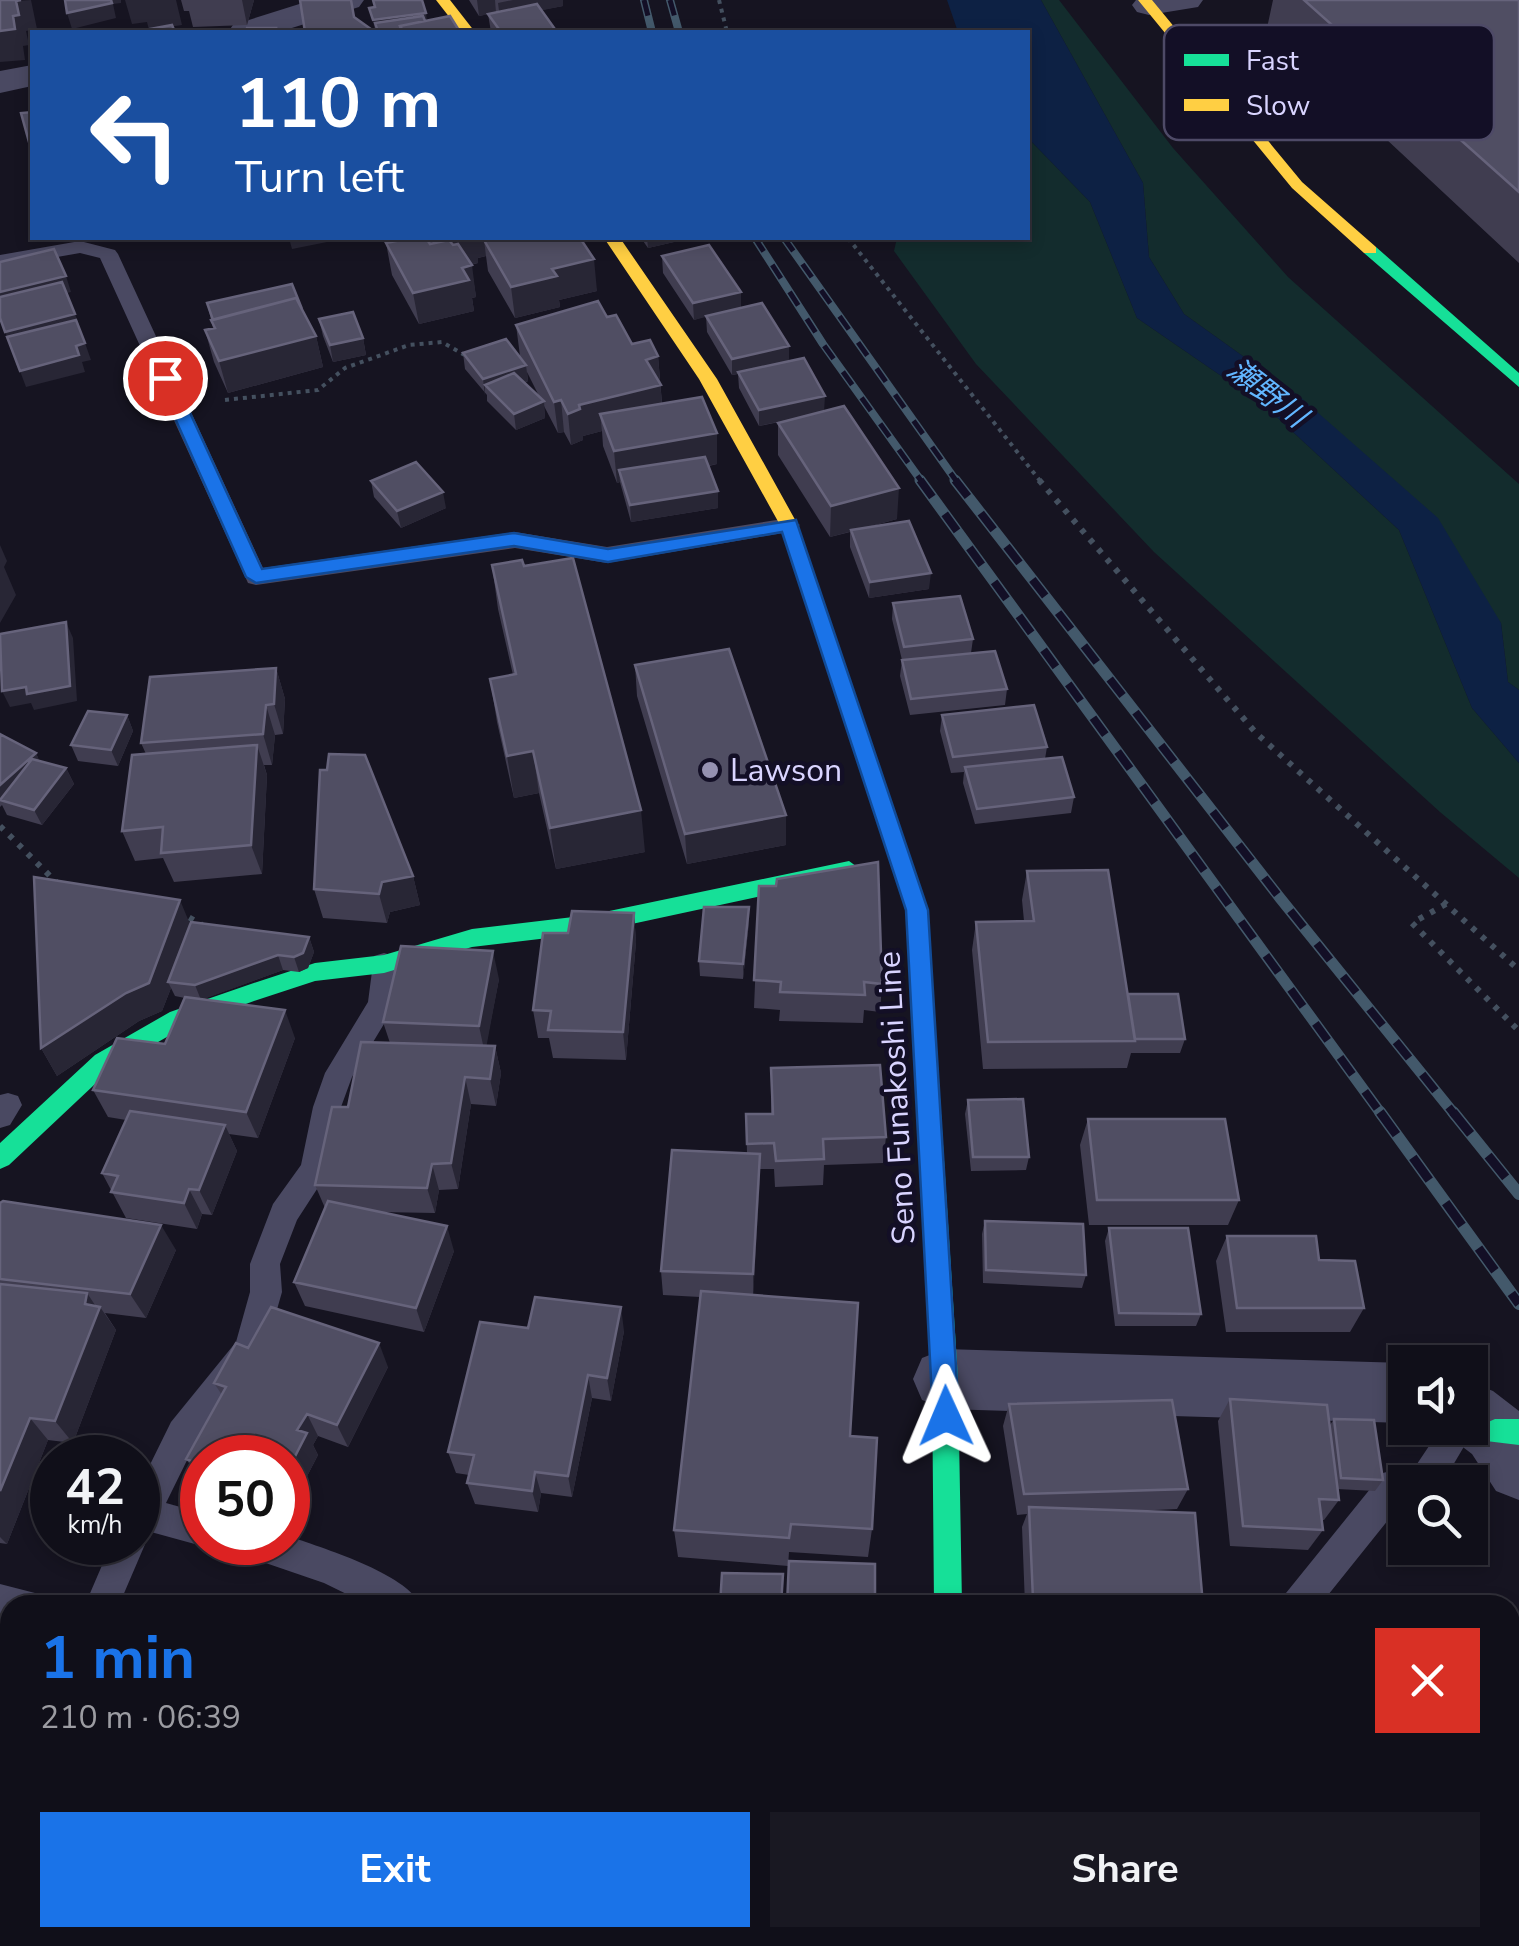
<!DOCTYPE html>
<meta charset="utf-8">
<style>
body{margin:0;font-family:"Nunito Sans","Noto Sans JP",sans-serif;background:#191822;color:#f1f3f6;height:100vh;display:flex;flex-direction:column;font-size:38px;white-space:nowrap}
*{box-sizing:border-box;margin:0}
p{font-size:32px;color:#9c9ca2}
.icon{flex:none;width:55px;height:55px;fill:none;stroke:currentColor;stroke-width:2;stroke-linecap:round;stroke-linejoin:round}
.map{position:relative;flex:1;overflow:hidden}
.sheet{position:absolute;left:0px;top:1595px;width:1520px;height:352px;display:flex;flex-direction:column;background:#100f19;border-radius:30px 30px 0 0;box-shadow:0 5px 15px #0003,0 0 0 2px #302f38}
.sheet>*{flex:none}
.banner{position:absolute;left:30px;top:30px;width:1000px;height:210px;border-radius:0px;box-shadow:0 5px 15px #0003,0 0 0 2px #302f38;background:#1a4fa0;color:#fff;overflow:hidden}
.fabs{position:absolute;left:1388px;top:1345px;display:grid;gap:20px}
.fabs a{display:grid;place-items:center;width:100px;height:100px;border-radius:0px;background:#100f19;box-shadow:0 5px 15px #0003,0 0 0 2px #302f38;font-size:50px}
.speed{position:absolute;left:30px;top:1435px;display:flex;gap:20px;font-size:50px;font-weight:700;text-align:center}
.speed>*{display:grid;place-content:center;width:130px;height:130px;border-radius:50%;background:#100f19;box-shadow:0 5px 15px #0003,0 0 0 2px #302f38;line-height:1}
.speed small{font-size:25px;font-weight:400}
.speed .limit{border:15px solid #d22;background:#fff;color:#111}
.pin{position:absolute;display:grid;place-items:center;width:85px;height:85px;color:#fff;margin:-42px;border:5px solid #fff;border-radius:50%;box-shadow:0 2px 10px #0007}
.me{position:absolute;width:110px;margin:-55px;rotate:359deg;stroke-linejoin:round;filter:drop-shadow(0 0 8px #0008)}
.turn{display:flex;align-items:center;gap:35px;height:210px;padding:0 40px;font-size:45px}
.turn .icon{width:130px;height:130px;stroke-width:2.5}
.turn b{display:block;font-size:70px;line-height:85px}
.round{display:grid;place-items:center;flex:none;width:105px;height:105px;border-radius:0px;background:#191822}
.headline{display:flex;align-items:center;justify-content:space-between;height:170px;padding:0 40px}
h1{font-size:60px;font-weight:700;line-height:75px;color:#1a73e8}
.button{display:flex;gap:20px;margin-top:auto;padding:20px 40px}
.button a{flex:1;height:115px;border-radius:0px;background:#1a73e8;color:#fff;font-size:40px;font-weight:700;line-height:115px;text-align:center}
.button a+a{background:#191822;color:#f1f3f6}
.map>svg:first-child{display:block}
.green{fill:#132c2d}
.water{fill:#0d2144}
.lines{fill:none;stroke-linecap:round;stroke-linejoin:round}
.path-far1{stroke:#44505f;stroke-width:4;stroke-dasharray:4 5;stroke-linecap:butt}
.path{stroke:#44505f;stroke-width:6;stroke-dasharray:5 8;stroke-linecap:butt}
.lane{fill:#4a4962;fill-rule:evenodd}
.street{fill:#4a4962;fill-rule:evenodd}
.fast{fill:#16e098;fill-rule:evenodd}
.slow{fill:#ffcf43;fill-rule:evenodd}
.rail-far2-casing{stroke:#43596b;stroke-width:8}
.rail-far1-casing{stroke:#43596b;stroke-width:11}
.rail-casing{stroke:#43596b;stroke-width:12}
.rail-far2{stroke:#130f26;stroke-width:5;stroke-dasharray:16;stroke-linecap:butt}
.rail-far1{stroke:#130f26;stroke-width:8;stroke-dasharray:21;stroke-linecap:butt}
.rail{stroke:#130f26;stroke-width:9;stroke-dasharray:28;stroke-linecap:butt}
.wall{fill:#403d50;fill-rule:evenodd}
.shaded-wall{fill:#282635}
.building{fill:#504e63;stroke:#66637b;stroke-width:2.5}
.route{fill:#1a73e8;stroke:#114b97;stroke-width:2.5}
.poi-dot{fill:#9591b1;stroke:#130f26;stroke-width:4}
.labels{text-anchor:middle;stroke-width:9;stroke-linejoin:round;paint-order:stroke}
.far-water-label{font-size:30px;font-style:italic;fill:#62b6ff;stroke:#130f26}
.poi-label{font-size:32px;fill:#d9d4ff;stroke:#130f26;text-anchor:start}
.street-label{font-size:32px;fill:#d9d4ff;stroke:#130f26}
.key{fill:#130f26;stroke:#4e4a67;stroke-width:2.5}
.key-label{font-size:28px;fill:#d9d4ff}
</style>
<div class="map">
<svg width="1519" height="1946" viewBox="0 0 1519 1946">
<rect width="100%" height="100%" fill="#161421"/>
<!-- green -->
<path class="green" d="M1041,0H1059L1173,148L1288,277L1519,484V690L1508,682L1501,623L1300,397L1184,314L1149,257L1143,183Z
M1028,138L1090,202L1137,318L1265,406L1399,530L1472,708L1519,763V878L1440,812L1154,552L976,364L894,251L897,238H1028Z"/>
<!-- water -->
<path class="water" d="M947,0H1041L1143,183L1149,257L1184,314L1300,397L1438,518L1501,623L1508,682L1519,690V763L1472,708L1399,530L1265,406L1137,318L1090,202L1028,138V32H958Z"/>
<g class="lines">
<!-- path-far1 -->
<path class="path-far1" d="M719,0L727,32
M848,238L1041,482
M225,400L318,390L345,368L409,345L442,342L470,358"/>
<!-- path -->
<path class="path" d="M1039,480L1256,733L1519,970
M0,826L59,885
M1446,904L1412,923L1519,1031
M178,911L202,925"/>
<!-- lane -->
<path class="lane" d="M80,241L115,250L118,254L263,568L515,532L607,547L789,518L800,525L789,532L607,563L515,548L256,585L248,583L100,258L80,253L0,267V255Z
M384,953L394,956L398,964L396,1004L352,1077L341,1107L330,1169L297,1220L280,1264L282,1292L266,1348L238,1393L195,1444L166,1503L202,1513V1542H210L202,1546L151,1532L144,1537L146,1542L119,1605H85L112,1542H138V1489L171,1422L236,1342L250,1292V1264L273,1204L301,1165L313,1107L325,1073L368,1002L374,956Z
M8,1093L18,1096L22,1105L10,1125L0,1128V1095Z
M1470,1417L1475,1428L1443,1482H1405V1499L1320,1605H1281L1286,1593L1383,1473L1405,1467L1413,1470L1441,1428H1470Z
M288,1536C320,1547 408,1574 420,1605H369L324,1583L239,1554L234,1542H288Z
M0,1584L35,1593L40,1605H10V1620L0,1618Z
M10,1776V1813L0,1817V1780Z"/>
<!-- street -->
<path class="street" d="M312,0H364L359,7L279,32H228L233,25Z
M1136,0H1203L1198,7L1149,15L1137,12L1132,5Z
M32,65V86L0,93V71Z
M945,1349L1405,1363V1423L945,1409L922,1400L913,1379L922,1358Z
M1470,1382L1493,1391L1519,1411V1500L1496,1491L1472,1454L1447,1435L1444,1428H1470Z"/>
<!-- fast -->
<path class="fast" d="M1364,247H1376L1519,373V387L1364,253Z
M881,795L891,803L928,910L958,1379L962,1605H934L932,1379L906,910L871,803Z
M849,861L860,869L849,877L590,933L472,947L384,973L315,981L254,1001L186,1026L111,1069L9,1165L0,1169V1143L95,1055L170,1012L248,985L315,963L384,955L472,929L590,915Z
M1495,1419H1519V1445L1486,1441L1482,1432L1486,1423Z
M919,1938H950V1946H918Z"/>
<!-- slow -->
<path class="slow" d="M436,0H450L475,32H461Z
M1138,0H1152L1302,182L1376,247V253H1364L1292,188Z
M604,238H620L717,379L798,525L891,803L888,809L881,811L871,803L780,525L699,379Z"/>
<!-- rail-far2 casing -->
<g class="rail-far2-casing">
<path id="rail-far2" d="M644,0L652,32
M670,0L679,32
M755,238L823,344L922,482
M784,238L957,482"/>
</g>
<!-- rail-far1 casing -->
<g class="rail-far1-casing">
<path id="rail-far1" d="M920,480L1382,1115
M955,480L1280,898L1455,1115"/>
</g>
<!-- rail casing -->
<g class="rail-casing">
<path id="rail" d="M1380,1112L1519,1304
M1453,1112L1519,1194"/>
</g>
<!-- rail-far2 -->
<use href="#rail-far2" class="rail-far2"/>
<!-- rail-far1 -->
<use href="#rail-far1" class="rail-far1"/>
<!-- rail -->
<use href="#rail" class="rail"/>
</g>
<!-- wall -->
<path class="wall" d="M181,0H254L247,25L193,27L189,11H184Z
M469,0H563V6L541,10L557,32H491L488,14L479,16Z
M1273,0H1519V263L1267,28Z
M428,238H580L597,291L559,300L560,307L515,318L488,271L486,256L478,258V263L471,265L476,297L472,298L474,311L419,324L392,275L386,243H429Z
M641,238H687V239L648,248Z
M662,256L741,292V308L789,361L897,519L861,529L929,589L869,598L850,547V532L830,537L778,455V423L803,417L759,426L739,388L738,374L732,375L707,332L706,316L694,320L663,273Z
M207,303L302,309L316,336L323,367L228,393L214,362L205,330L213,328Z
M607,317L632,344L658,356L662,403L717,464L709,466L718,508L631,522L620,482L617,483L603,446L602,431L583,436V440L571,445L564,432L558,433L544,406L545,418L516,430L487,401V395L465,369L463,353L520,356L516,325ZM527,372L540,398L525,383L528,381Z
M319,319L363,338L366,355L333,362L323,336Z
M371,481L446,508L401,528L374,497Z
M492,565L645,852L556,869L539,793L514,798L497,722L490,679L513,675L498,609Z
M893,603L973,639L971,653L1007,689L1005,705L910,715L900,676L902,660L892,619Z
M635,665L786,845L687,864L637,696Z
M276,668L285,699L283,734L275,735L272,765H264L267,775L262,874L174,882L163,858L135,861L122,831L146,754L141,743Z
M127,715L133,731L118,766L78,761L71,745Z
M942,715L1047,747L1045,759L1074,797L1071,813L975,824L963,783L964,772L951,773L940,731Z
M0,734L36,753L39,761L66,768L74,784L42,825L7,815L2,805L0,807Z
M1027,871L1128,994L1185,1039L1180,1053H1131L1127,1068L983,1069L972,950L976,922L1024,921L1022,900Z
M413,876L420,905L390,912L387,923L323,918L314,889Z
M759,886L882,984L880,1012L864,1010L863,1023L779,1021L780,1010L754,1008Z
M749,907V922L743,979L700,976L699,961Z
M634,913L636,942L626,1060L553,1058L549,1038H538L533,1010L568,933Z
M190,925L309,937L314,952L308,968L299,972L283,970L203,999L295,1038L258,1138L229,1134L237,1151L212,1215L202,1214L197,1229L126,1218L102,1173L126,1120L108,1117L93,1090L165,1044L185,998L175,996L171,988L162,1011L139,1021L57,1076L41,1048Z
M499,979L486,1045L495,1046L501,1073L496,1106L471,1104L458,1189L439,1190L435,1213L379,1212L454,1251L424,1332L305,1306L294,1282L325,1208L315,1185L348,1107L390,1043L383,1022Z
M771,1068L886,1137L883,1163L824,1165L823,1185L775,1187L774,1169H760L753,1295L850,1436L872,1529L868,1557L789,1552L788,1566L678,1557L674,1530L700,1297L663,1295L661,1271L747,1153L746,1114H771Z
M968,1100L1029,1157L1026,1170L971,1171L965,1114Z
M1088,1119L1239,1200L1228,1225H1089L1080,1145Z
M0,1203L176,1250L146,1318L105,1313L116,1330L73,1443L48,1440L7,1544L0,1543Z
M985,1221L1086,1275L1082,1288L983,1283L982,1234Z
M1109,1228L1201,1314L1196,1326H1115L1105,1241Z
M1227,1236L1319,1260L1364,1308L1350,1332H1226L1216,1261Z
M528,1328L624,1331L611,1401L592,1398L572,1497L541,1493L538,1512L475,1504L467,1483L469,1475L456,1473L448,1452Z
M248,1348L388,1367L348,1447L318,1436L313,1445L318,1455L288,1513V1458H202V1481L186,1459L222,1395L214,1383Z
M1230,1399L1330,1425L1334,1419L1383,1480L1375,1491L1337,1489L1339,1500L1324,1520H1321L1323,1530L1308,1550L1230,1546L1218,1421Z
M1009,1404L1188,1489L1177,1509L1133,1511L1203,1605H1025L1022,1527L1027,1514L1017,1515L1003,1426Z
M10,1938H174L173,1941L146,1942V1946H0Z
M1033,1938H1144V1946H1073Z
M1151,1938H1316L1314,1946H1150Z"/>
<!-- shaded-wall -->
<path class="shaded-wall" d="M31,0L37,29L26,31L29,45L23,46L25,60L0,62V31L13,16L16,1Z
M111,0H121V3L113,4L116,18L72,29L67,13Z
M125,0H176L182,25L149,30L147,22L132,24Z
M242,0H254L247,25Z
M477,0H495L496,13L479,16Z
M513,0H563V6L500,19L498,3Z
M426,13L428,29L375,23L377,32H375L373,20Z
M289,238H347L292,249Z
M447,238H556L484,240L486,256L478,258V263L440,271L435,240Z
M647,238H687V239L648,248Z
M594,259L597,291L559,300L560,307L515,318L511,287L552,269Z
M472,265L476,297L472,298L474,311L419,324L413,293L462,268Z
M66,276L71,292L0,310V292Z
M741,292V308L694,320L693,303Z
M75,314L81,331L12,348L5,332Z
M316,336L323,367L228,393L219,361Z
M363,338L366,355L333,362L330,345Z
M85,343L91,360L82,362L85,372L26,387L20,371Z
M789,346V362L732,375V359Z
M658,356L663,417L600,414L602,431L583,436V440L571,445L568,414L646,360Z
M526,365L528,381L493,393L485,385V396L483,379Z
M825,396L824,412L759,426V410Z
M561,400L564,432L558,433L554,402Z
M544,401L545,418L516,430L514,414Z
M717,433V464L622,482L619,470L620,482L617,483L614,451Z
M899,488L897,519L830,537L831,506Z
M718,491V508L631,522L630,505Z
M443,492L446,508L401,528L397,511Z
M0,545L7,561L4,567L16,595L0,623Z
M931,573L929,589L869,598L870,582Z
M66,622L73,638L77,701L34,710L31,703L10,707L2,691Z
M276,668L285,699L283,734L274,704Z
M266,705L275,735L272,765L263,734Z
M127,715L133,731L118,766L111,750Z
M257,745L267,775L262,874L251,845Z
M533,751L539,793L514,798L507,756Z
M36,753L43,769L0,800V785Z
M66,768L74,784L42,825L34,810Z
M641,810L645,852L556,869L550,828Z
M786,815V845L687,864L685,834Z
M413,876L420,905L390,912L387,923L379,894L382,882Z
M180,900L192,929L168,982L171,988L162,1011L139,1021L57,1076L41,1048Z
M749,907V922L743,979V964Z
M634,913L636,942L626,1060L623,1032Z
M309,937L314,952L308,968L299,972L294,957Z
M493,951L499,979L485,1054L479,1026Z
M278,955L283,970L201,1000L195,985Z
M285,1010L295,1038L258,1138L246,1112Z
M495,1046L501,1073L496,1106L490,1079Z
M465,1077L471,1104L458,1189L451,1163Z
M225,1125L237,1151L212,1215L199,1190Z
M760,1154V1180L753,1299V1274Z
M432,1164L439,1190L435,1213L427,1188Z
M189,1189L202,1214L197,1229L184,1203Z
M161,1225L176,1250L146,1318L130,1294Z
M447,1226L454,1251L424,1332L416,1308Z
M87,1293L99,1311L100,1307L116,1330L73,1443L55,1421Z
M621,1307L624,1331L611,1401L607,1378Z
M379,1343L388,1367L348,1447L337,1425Z
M588,1375L592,1398L572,1497L568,1476Z
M307,1414L318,1436L313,1445L318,1455L288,1513V1470L297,1430Z
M30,1418L48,1440L7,1544L0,1537V1491Z
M535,1472L541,1493L538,1512L532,1491Z
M127,1938H138L146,1942V1946H126Z"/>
<!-- building -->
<path class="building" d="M0,0H21L16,1L19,15L13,16L15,29L0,31Z
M65,0H111L112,3L67,13Z
M300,0H351L354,17L375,32H305Z
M373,0H422L426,13L373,20L369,8L375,7Z
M1304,0H1519V192Z
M537,4L557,32H501L488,14Z
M423,16L425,21L400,26L401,32H378L375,23Z
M450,16L460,32H404L400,26Z
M172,25L175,32H134Z
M247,28H276L275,32H246Z
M32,112V153L21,113Z
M411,238H426L430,244L449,240L453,245L458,244L472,265L462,268L469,280L413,293L386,243Z
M495,238H580L594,259L552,269L557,276L511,287L484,240Z
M709,245L741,292L693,303L662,256Z
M54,249L66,276L0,292V262Z
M62,282L75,314L5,332L0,318V297Z
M292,284L302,309L296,298L213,320L207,303Z
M296,298L316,336L219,361L205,330L215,328L211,320Z
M598,301L607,317L616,315L632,344L650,340L658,356L646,360L661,385L579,405L580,409L568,414L561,400L554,402L516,325Z
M762,303L789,346L732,359L706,316Z
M353,312L363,338L330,345L319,319Z
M76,320L85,343L76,346L79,355L20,371L7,337Z
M506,339L526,365L483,379L463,353Z
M804,358L825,396L759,410L738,372Z
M514,373L544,401L514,414L485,385Z
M702,397L717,433L614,451L600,414Z
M844,406L899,488L831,506L778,423Z
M705,457L718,491L630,505L619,470Z
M416,462L443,492L397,511L371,481Z
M909,521L931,573L870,582L851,530Z
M573,558L641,810L550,828L533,751L507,756L490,679L516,674L492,565L522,560L524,566Z
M960,596L973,639L904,647L893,603Z
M66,622L70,686L27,694L26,687L2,691L0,634Z
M729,649L786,815L685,834L635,665Z
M995,651L1007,689L911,699L902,660Z
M276,668L274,704L266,705L263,734L141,743L150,677Z
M1034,705L1047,747L953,757L942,715Z
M88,711L127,715L111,750L71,745Z
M0,734L36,753L0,785Z
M257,745L251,845L161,853L163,827L122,831L132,755Z
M329,754L365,755L413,876L382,882L379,894L314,889L320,770H327Z
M1062,757L1074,797L977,809L965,767Z
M32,759L66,768L34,810L0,800Z
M878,862L882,984L864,982L865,995L780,992L781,982L754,980L759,886H776L777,879Z
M1108,870L1135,1041L988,1042L976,922L1034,921L1027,871Z
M34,877L180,900L149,983L126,993L41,1048Z
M704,907H749L743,964L699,961Z
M572,911L634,913L623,1032L548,1030L551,1011L533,1010L543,933H568Z
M191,922L309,937L303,953L294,957L278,955L195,985L168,982Z
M401,946L493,951L479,1026L383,1022Z
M1128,994H1178L1185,1039H1135Z
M185,997L285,1010L246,1112L93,1090L117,1038L165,1044Z
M361,1042L495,1046L490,1079L465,1077L451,1163L432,1164L427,1188L315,1185L332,1107H348Z
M880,1065L886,1137L823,1139L824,1159L776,1161L774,1143L747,1144L746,1114H773L771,1068Z
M1023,1099L1029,1157H973L968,1100Z
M130,1111L225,1125L199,1190L189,1189L184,1203L111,1192L118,1176L102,1173Z
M1088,1119H1225L1239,1200H1097Z
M672,1150L760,1154L753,1274L661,1271Z
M3,1201L161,1225L130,1294L0,1279V1203Z
M328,1201L447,1226L416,1308L294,1282Z
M985,1221L1083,1224L1086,1275L986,1270Z
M1109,1228H1188L1201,1314L1119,1313Z
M1227,1236H1316L1319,1260L1355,1261L1364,1308H1237Z
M0,1284L87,1293L85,1304L100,1307L55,1421L30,1418L0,1491Z
M701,1291L858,1303L850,1436L877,1438L872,1529L791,1524L789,1538L674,1530Z
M535,1297L621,1307L607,1378L588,1375L568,1476L535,1472L532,1491L467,1483L474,1455L448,1452L480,1322L528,1328Z
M271,1307L379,1343L337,1425L307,1414L297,1430L307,1433L288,1470V1458H202V1465L186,1459L226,1387L214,1383L236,1343L248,1348Z
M1230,1399L1327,1405L1339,1500L1319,1499L1323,1530L1243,1526Z
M1172,1400L1188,1489L1024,1494L1009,1404Z
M1334,1419L1374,1420L1383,1480L1341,1478Z
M1029,1507L1195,1513L1203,1605H1159L1033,1599Z
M789,1561L875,1564V1605H787Z
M722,1573L783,1574L781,1605H720Z
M10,1866V1938H127L126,1946H0V1867Z
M731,1938H860L859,1946H729Z
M973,1938H1025L1049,1946H971Z
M1091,1938H1144V1946H1131Z
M1161,1938H1316L1314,1946H1160Z"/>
<!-- route -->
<path class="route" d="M165,373L174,378L262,569L514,533L608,549L796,520L928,910L959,1416L955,1426L946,1429L937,1426L933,1416L906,910L782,532L608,562L514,546L256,583L246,577L157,378Z"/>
<!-- markers -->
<circle class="poi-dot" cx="710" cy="770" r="10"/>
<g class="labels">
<!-- far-water labels -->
<g class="far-water-label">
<text transform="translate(1267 393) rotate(38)" y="10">瀬野川</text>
</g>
<!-- poi labels -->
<g class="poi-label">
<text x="730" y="781">Lawson</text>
</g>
<!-- street labels -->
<g class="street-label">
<text transform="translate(896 1098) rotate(-93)" y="11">Seno Funakoshi Line</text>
</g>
</g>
<!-- legend -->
<rect x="1164" y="25" width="330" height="115" rx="15" class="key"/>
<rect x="1184" y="54" width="45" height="12" fill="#16e098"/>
<rect x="1184" y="99" width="45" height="12" fill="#ffcf43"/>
<g class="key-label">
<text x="1246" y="70">Fast</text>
<text x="1246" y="115">Slow</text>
</g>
</svg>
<div class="fabs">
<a><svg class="icon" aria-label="sound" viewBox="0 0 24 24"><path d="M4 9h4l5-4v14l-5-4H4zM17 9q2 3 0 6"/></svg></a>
<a><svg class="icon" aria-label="search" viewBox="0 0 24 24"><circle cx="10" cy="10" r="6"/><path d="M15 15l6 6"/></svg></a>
</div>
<div class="speed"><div>42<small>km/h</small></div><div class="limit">50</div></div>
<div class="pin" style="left:165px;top:378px;background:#d93025"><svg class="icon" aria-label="arrive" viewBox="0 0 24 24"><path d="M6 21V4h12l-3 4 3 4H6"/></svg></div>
<svg class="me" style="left:946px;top:1416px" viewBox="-20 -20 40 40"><path d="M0-17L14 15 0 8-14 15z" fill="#1a73e8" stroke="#fff" stroke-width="4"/></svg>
<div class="banner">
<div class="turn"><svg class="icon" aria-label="left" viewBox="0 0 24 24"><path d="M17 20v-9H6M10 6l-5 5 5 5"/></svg><div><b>110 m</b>Turn left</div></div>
</div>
<section class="sheet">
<div class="headline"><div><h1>1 min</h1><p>210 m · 06:39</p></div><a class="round" style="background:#d93025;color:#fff"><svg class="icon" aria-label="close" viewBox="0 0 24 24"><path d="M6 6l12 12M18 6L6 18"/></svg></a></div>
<div class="button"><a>Exit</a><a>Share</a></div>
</section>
</div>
